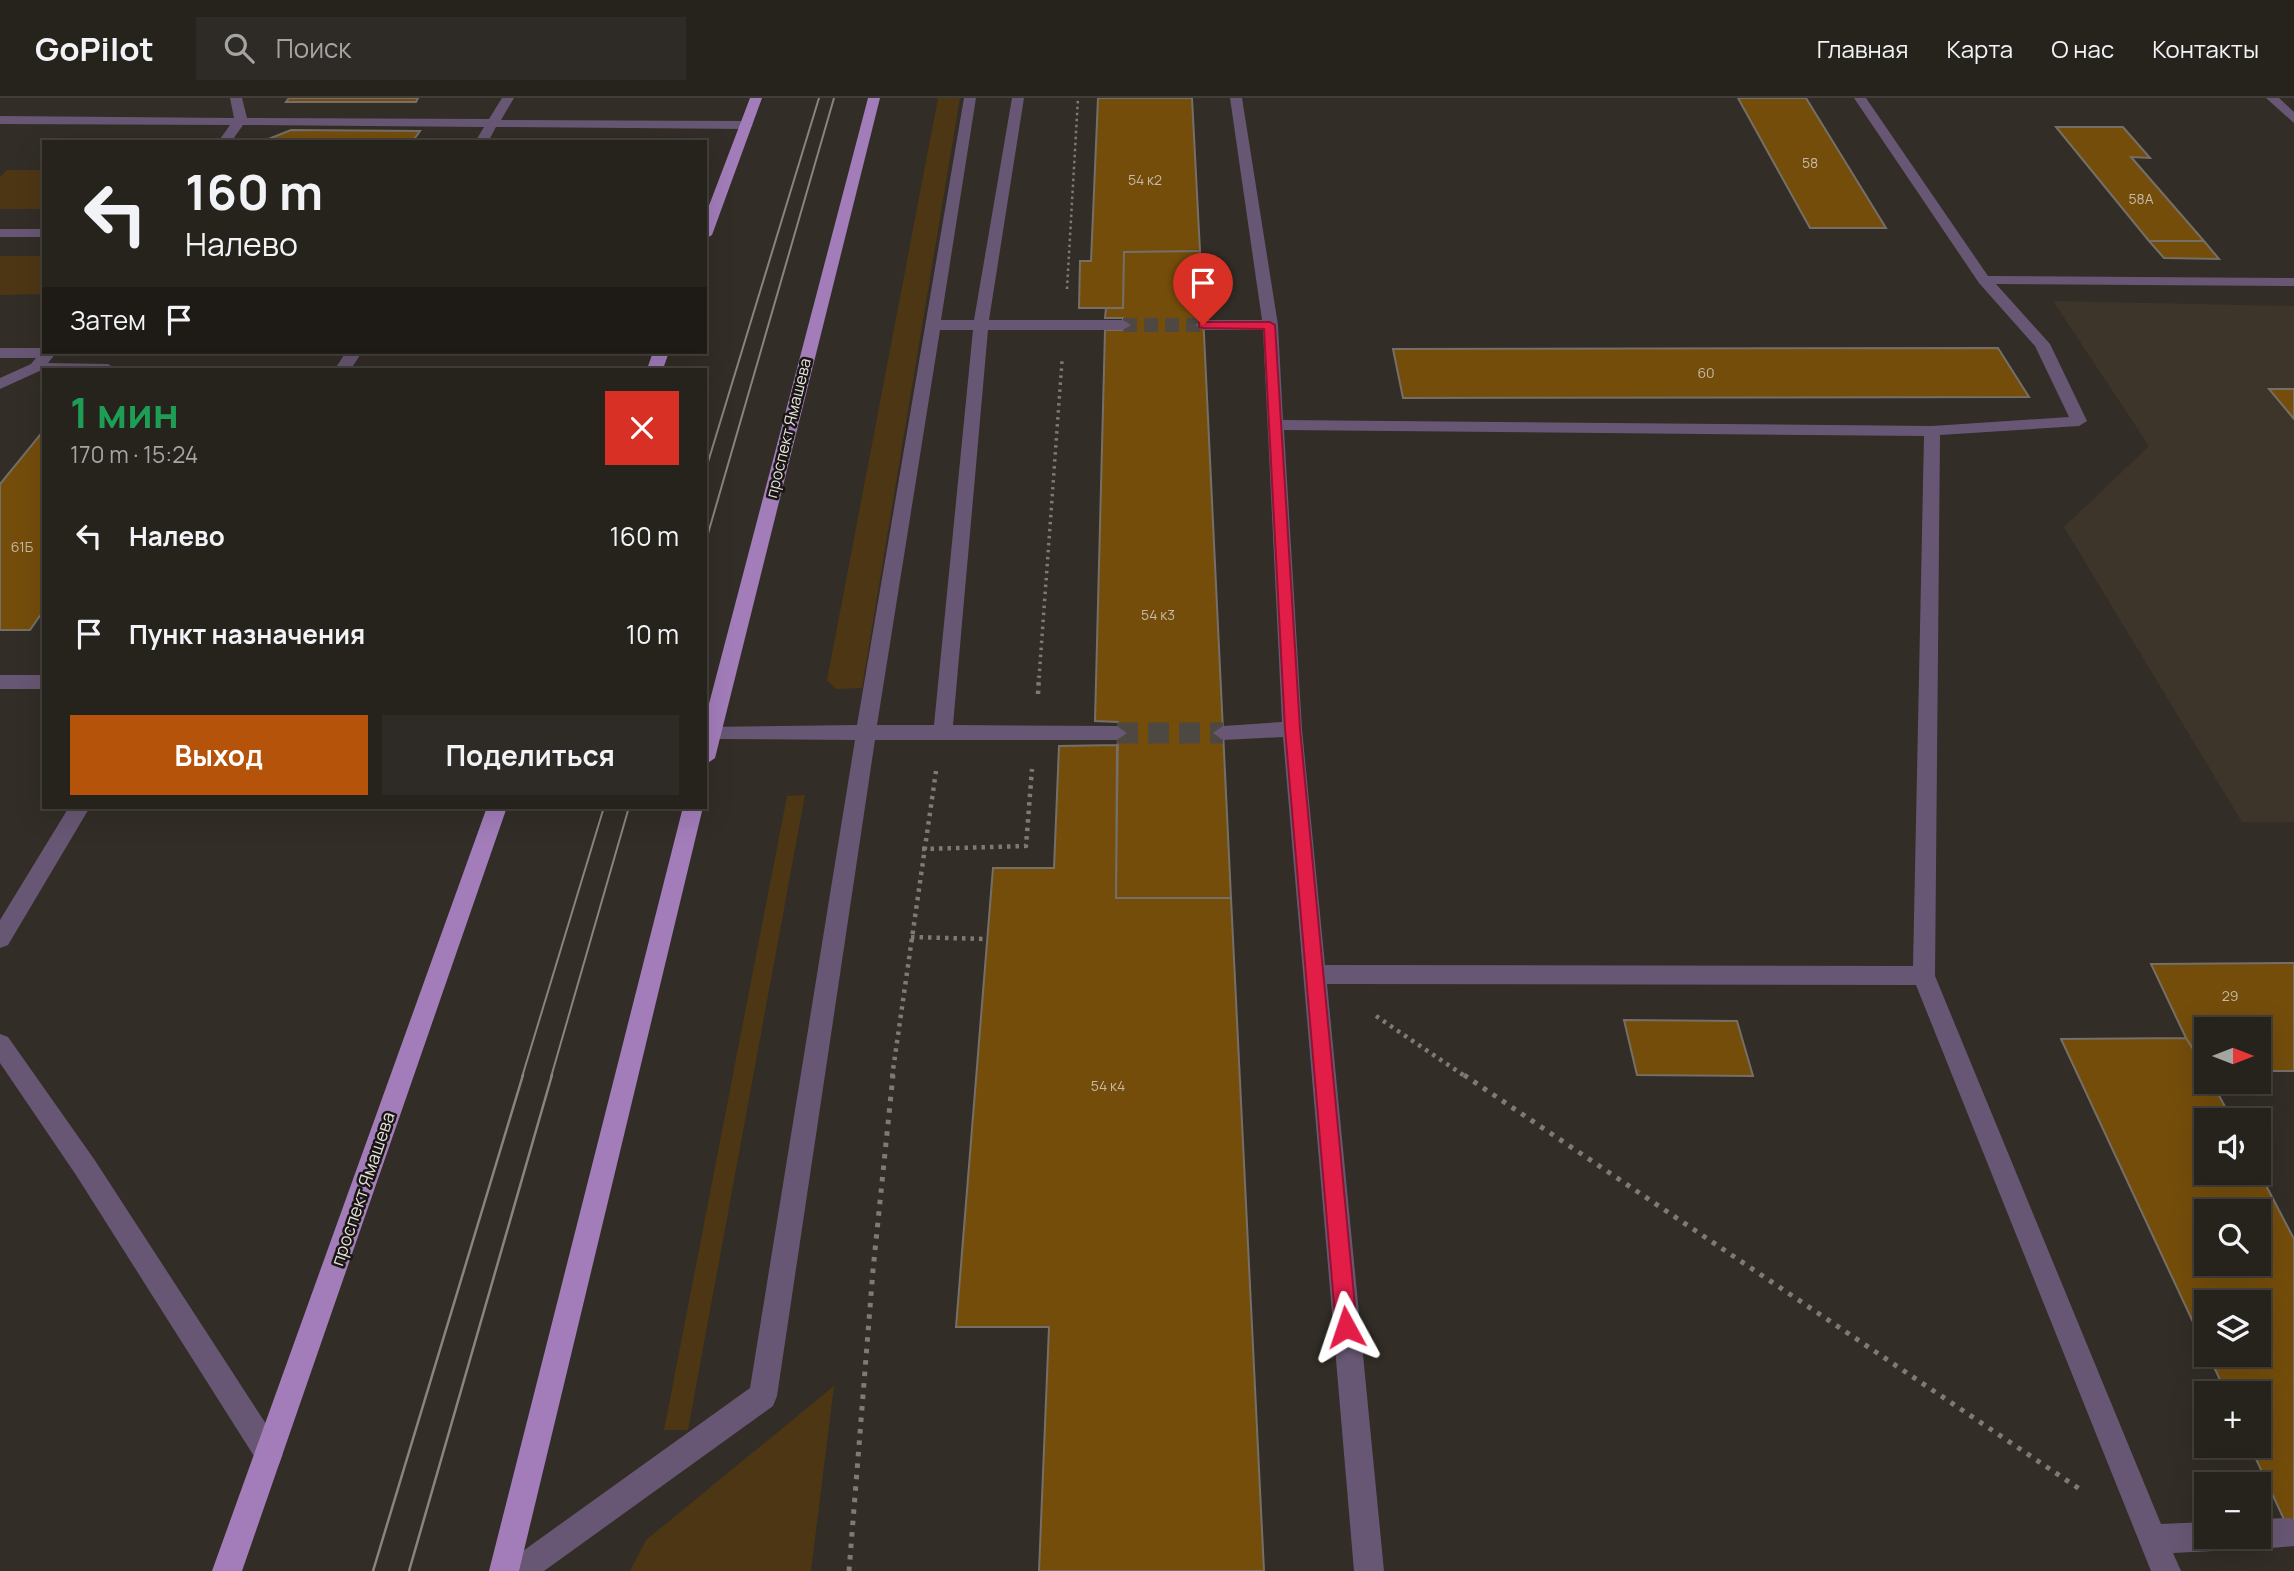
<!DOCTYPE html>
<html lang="ru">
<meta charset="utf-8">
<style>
body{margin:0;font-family:Manrope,sans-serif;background:#2e2a25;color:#f1f3f6;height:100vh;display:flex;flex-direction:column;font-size:26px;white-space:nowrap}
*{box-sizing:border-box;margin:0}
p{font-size:23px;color:#a4a4a3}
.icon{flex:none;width:38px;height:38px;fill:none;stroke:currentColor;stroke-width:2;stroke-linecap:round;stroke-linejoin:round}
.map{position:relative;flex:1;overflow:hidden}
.details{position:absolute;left:42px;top:270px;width:665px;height:441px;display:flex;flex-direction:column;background:#26221c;border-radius:0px;box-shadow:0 7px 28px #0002,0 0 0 2px #423f3b}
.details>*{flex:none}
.hud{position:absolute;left:42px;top:42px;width:665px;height:214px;border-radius:0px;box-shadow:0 7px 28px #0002,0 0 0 2px #423f3b;background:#26221c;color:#f1f3f6;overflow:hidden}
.needle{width:46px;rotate:90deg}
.controls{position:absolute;left:2194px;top:919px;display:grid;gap:14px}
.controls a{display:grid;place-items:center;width:77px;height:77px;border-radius:0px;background:#26221c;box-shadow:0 7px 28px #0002,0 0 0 2px #423f3b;font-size:35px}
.pin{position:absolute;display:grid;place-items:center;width:60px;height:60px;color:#fff;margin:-72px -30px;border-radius:50% 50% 50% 0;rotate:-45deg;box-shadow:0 0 7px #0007}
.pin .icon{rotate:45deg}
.me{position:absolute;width:77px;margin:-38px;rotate:355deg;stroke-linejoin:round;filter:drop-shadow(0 0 5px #0008)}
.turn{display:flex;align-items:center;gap:24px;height:147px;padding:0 28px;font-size:32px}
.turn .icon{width:91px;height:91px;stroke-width:2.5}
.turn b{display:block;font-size:49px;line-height:60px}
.then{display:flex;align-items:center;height:66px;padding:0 28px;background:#0003;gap:14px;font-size:26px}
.round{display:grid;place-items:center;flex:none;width:74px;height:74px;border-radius:0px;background:#2e2a25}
.head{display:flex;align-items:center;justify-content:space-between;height:119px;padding:0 28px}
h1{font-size:42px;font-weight:700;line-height:52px;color:#1e9e55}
.button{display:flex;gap:14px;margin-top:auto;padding:14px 28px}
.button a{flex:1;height:80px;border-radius:0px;background:#b45309;color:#fff;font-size:28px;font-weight:700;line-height:80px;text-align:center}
.button a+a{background:#2e2a25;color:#f1f3f6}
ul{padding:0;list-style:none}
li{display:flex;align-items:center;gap:21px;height:98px;padding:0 28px}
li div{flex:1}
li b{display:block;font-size:26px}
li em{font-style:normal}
header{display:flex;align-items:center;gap:42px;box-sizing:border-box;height:98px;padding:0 35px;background:#26221c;border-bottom:2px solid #423f3b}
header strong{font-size:33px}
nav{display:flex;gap:38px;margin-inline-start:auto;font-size:24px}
.search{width:490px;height:63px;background:#2e2a25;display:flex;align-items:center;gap:18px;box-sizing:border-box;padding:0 24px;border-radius:0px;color:#a4a4a3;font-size:26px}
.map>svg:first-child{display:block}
.built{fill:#3e352a}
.green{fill:#4d3614}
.building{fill:#744d0b;stroke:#756f67;stroke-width:2;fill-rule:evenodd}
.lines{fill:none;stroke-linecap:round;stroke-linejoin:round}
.minor-tunnel-far1{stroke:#4d4841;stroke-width:14;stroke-dasharray:14 7;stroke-linecap:butt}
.minor-tunnel{stroke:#4d4841;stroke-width:21;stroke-dasharray:21 10;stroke-linecap:butt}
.path-far3{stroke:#7f7a75;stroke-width:2.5;stroke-dasharray:2.5 3.5;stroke-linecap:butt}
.path-far2{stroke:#7f7a75;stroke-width:3.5;stroke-dasharray:2.5 4.5;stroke-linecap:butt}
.path-far1{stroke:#7f7a75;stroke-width:4.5;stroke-dasharray:3.5 5;stroke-linecap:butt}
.path{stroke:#7f7a75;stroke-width:5;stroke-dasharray:4.5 7;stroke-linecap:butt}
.minor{fill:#685774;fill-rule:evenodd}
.major{fill:#a27dba;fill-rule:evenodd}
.tram-far1{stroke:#88847e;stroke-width:2}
.tram{stroke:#88847e;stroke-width:2.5}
.route{fill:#e11d48;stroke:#92132f;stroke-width:2}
.labels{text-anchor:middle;stroke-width:5;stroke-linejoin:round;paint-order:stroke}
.number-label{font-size:14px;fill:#c7baa7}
.far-street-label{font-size:16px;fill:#e3dfdb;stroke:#181512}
.street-label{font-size:18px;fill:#e3dfdb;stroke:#181512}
</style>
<header>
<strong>GoPilot</strong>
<div class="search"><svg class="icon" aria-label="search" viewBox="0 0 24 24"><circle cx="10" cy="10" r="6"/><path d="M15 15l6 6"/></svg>Поиск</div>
<nav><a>Главная</a><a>Карта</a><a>О нас</a><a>Контакты</a></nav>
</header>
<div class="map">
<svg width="2294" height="1473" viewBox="0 0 2294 1473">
<rect width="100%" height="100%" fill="#322d26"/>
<!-- built -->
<path class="built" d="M2053,203L2294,208V724H2242L2064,429L2149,348Z"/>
<!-- green -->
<path class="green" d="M938,0H960L862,590L836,591L827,582Z
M7,72H44V111H0V79Z
M0,158H44V196L0,197Z
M805,697L688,1332H664L787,698Z
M834,1288L811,1473H630L646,1442Z"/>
<!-- building -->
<path class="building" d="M289,0H418L416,4H286Z
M1098,0H1192L1200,153L1124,154L1123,210H1079L1080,163H1091Z
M1738,0H1806L1886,130H1810Z
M2056,29H2123L2150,60L2131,59L2204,143H2149Z
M291,32L420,33L412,44H261Z
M2149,143H2204L2219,161L2164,160Z
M1200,153L1231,800H1116L1118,624L1095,623L1105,232H1123V220H1105L1106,210H1123L1124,154Z
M1998,250L2029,299L1403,300L1393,251Z
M2269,291H2294V321Z
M44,332V512L30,532H0V386Z
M1117,647L1116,800H1231L1264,1473H1039L1049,1229H956L993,770H1054L1059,648Z
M2294,865V973H2259V931H2207V973L2186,940L2151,866Z
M1624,922L1737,923L1753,978L1637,977Z
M2186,940L2207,973V984H2212L2232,1022H2207V1074H2259L2294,1141V1443L2250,1348H2259V1295H2226L2208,1256H2259V1204H2207V1254L2061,941ZM2207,1113H2259V1166H2207Z"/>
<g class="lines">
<!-- minor-tunnel-far1 -->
<path class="minor-tunnel-far1" d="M1123,227H1203"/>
<!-- minor-tunnel -->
<path class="minor-tunnel" d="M1117,635H1223"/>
<!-- path-far3 -->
<path class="path-far3" d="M1067,191L1078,0"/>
<!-- path-far2 -->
<path class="path-far2" d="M1039,580L1062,263"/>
<!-- path-far1 -->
<path class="path-far1" d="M1038,596L1039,578
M922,751L1026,748L1032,671
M911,839L986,841
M1376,918L1466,979
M892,979L936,673"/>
<!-- path -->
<path class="path" d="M1464,977L2084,1394
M849,1473L873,1172L893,977"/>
<!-- minor -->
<path class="minor" d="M230,0H242L247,20L489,21L502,0H514L501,22L747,23L753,27L747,31L496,29L488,44H475L484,29L243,27L231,44H218L230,27L0,26V18L234,20Z
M964,0H976L941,222H974L1012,0H1024L989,222H1123L1131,227L1123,232H988L953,627L1117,628L1127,635L1117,642H875L777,1298L773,1308L544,1473H504L509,1463L750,1290L855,642L712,641L705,639V629L857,627ZM940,232H973L934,627H877Z
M1230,0H1242L1278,227L1283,322L1932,328L2069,319L2035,248L1979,185L1854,0H1866L1988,178L2294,180V188L1996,186L2050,246L2087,323L2079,328L1940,337L1935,878L2161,1426L2207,1424V1438H2227L2223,1448L2213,1453L2173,1455L2181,1473H2151L1916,887L1327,886L1384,1473H1354L1283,639L1223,642L1213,635L1223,628L1282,624L1263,232H1203L1195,227L1203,222H1262ZM1284,332L1924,338L1913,868L1325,867L1302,631Z
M2266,0H2279L2294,14V25Z
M0,131H44V139H0Z
M0,250H44V254H57L48,265L108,266L116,271H44L0,291V280L31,266L36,260H0Z
M346,254H362L351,271H335Z
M0,577H44V591H0Z
M69,709H90L8,847L0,850V822Z
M0,936L8,939L94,1061L279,1346L283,1356L279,1366L269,1370L259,1366L76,1077L0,965Z
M2290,1420L2294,1422V1448L2259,1451L2249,1446L2245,1438H2259V1421Z"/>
<!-- major -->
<path class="major" d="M750,0H762L712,137L705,141V118Z
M868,0H880L715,660L705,667V621Z
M653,254H669L663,271H647Z
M487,709H507L242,1473H212Z
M683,709H703L519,1473H489Z"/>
<!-- tram-far1 -->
<path class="tram-far1" d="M705,374L819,0
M705,446L834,0
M522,979L604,709
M551,979L629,709"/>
<!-- tram -->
<path class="tram" d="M373,1473L523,977
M409,1473L552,977"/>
</g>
<!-- route -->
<path class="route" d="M1199,224H1270L1275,227L1300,631L1357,1229L1354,1236L1346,1239L1339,1236L1336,1229L1285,631L1264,231L1203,230L1199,229Z"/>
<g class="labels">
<!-- number labels -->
<g class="number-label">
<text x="1810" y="70">58</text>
<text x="1145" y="87">54 к2</text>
<text x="2141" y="106">58А</text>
<text x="1706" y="280">60</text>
<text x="22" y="454">61Б</text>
<text x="1158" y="522">54 к3</text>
<text x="2230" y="903">29</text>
<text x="1108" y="993">54 к4</text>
</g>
<!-- far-street labels -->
<g class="far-street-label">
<text transform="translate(788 330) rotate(-76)" y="6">проспект Ямашева</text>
</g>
<!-- street labels -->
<g class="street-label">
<text transform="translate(363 1091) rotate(-71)" y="6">проспект Ямашева</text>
</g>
</g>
</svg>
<div class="controls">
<a><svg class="needle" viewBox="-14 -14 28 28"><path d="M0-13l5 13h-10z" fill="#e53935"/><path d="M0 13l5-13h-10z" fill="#a4a4a3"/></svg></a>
<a><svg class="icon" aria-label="sound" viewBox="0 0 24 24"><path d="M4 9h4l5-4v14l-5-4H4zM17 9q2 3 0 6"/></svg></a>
<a><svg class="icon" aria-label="search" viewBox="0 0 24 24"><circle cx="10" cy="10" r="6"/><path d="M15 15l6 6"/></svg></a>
<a><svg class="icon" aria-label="layers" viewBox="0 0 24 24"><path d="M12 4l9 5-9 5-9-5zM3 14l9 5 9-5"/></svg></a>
<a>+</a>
<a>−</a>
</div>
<div class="pin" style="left:1203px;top:227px;background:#d93025"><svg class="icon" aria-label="arrive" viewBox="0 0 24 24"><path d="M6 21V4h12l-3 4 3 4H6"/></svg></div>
<svg class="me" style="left:1346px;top:1229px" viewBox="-20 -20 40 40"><path d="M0-17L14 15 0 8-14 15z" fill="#e11d48" stroke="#fff" stroke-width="4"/></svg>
<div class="hud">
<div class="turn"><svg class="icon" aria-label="left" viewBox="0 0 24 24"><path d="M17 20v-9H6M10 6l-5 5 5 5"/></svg><div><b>160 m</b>Налево</div></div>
<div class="then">Затем<svg class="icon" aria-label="arrive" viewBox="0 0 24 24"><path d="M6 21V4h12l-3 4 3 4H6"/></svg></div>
</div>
<section class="details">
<div class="head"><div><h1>1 мин</h1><p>170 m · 15:24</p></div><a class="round" style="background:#d93025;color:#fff"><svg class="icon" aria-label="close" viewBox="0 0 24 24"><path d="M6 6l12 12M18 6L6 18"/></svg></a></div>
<ul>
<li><svg class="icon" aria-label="left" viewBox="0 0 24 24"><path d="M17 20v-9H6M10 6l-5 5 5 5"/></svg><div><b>Налево</b></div><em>160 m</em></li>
<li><svg class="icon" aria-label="arrive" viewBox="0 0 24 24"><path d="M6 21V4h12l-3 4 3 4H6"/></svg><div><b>Пункт назначения</b></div><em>10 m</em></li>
</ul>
<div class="button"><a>Выход</a><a>Поделиться</a></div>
</section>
</div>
